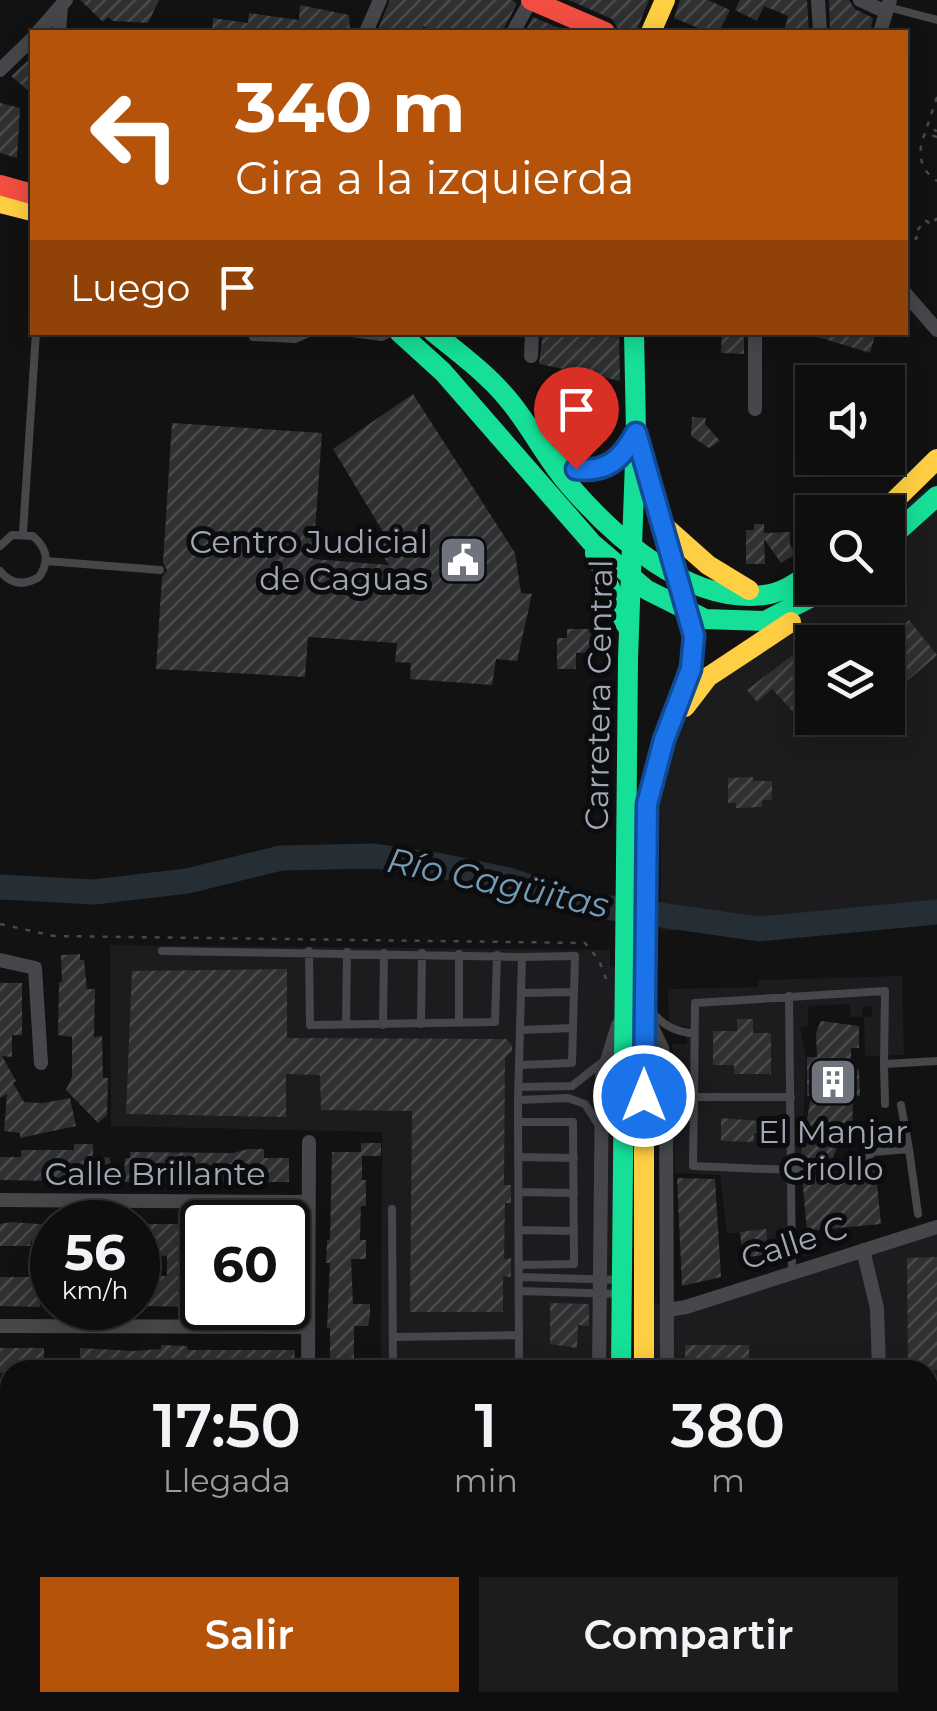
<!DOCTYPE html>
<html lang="es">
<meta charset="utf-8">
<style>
body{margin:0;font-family:Montserrat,sans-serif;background:#1c1c1c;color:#f1f3f6;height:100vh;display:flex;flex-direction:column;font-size:38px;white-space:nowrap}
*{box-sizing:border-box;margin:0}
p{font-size:32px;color:#9b9c9e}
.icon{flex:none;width:55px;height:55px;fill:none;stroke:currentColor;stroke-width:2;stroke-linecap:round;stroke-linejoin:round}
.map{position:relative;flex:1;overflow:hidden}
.drawer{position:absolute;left:0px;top:1360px;width:938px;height:352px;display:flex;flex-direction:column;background:#0e0e0e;border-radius:30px 30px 0 0;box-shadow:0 5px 25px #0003,0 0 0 2px #2e2e2e}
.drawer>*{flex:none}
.banner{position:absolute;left:30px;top:30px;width:878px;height:305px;border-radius:0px;box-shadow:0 5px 25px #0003,0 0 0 2px #2e2e2e;background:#b45309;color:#fff;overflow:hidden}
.fabs{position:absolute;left:795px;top:365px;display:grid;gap:20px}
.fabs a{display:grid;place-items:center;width:110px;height:110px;border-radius:0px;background:#0e0e0e;box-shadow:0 5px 25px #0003,0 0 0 2px #2e2e2e;font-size:50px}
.speed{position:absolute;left:30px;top:1200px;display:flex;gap:20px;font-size:50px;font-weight:700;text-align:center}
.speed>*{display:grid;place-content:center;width:130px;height:130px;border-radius:50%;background:#0e0e0e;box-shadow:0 5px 25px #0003,0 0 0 2px #2e2e2e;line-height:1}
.speed small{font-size:25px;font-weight:400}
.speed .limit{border:5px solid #111;border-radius:15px;background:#fff;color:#111}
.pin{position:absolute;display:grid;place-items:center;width:85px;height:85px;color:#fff;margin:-102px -42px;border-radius:50% 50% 50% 0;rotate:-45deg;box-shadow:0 0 10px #0007}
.pin .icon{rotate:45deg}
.me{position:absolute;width:110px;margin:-55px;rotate:0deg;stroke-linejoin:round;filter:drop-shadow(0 0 8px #0008)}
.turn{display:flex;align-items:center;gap:35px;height:210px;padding:0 40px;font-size:45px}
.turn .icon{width:130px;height:130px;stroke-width:2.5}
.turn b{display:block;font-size:70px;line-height:85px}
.then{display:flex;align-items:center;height:95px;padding:0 40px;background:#0003;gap:20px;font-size:38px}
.eta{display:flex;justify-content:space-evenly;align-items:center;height:170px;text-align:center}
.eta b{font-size:60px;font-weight:600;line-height:70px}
.primary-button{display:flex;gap:20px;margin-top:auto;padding:20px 40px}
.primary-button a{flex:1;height:115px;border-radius:0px;background:#b45309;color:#fff;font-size:40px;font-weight:600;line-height:115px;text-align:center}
.primary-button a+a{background:#1c1c1c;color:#f1f3f6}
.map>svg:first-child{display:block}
.built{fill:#1c1c1f;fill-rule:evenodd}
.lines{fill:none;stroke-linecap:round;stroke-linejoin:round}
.river{stroke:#242e34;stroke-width:25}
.building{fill:url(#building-hatch)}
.path{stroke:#47494d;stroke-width:2.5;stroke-dasharray:5 8;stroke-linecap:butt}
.lane{stroke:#46474b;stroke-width:8}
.street{stroke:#46474b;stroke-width:14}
.fast{stroke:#16e098;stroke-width:20}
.slow{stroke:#ffcf43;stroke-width:20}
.jam{stroke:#f24e42;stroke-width:20}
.route-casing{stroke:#114b97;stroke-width:25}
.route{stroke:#1a73e8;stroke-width:18}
.labels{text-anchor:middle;stroke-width:10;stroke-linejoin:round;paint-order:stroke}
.poi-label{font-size:32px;fill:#a1a8b5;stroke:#0c0c0e;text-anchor:end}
.street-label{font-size:32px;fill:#a1a8b5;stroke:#0c0c0e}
.water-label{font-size:35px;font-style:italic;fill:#749ab4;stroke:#0c0c0e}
</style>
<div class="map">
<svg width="937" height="1711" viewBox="0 0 937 1711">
<defs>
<pattern id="building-hatch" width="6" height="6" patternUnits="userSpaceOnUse" patternTransform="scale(2.5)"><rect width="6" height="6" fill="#2f3032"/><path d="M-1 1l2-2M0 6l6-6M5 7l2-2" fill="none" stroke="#4a4b4d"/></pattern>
</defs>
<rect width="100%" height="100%" fill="#121212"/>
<!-- built -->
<path class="built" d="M937,485V919L661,931L660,799L683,706L815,588H888V522L925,490ZM812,642H888V718H812Z
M110,945L610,950V966L617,967L614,1370H381L382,1132L111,1126Z
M902,976L904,1055L865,1056L864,1017L872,1016L871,1006L862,1007V1017H851L849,1004L808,1006V1026L800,1027L806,1057L801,1176L792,1180L794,1242L809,1241L810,1256L766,1257V1233H727L720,1175L675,1173L672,1044H687V1026H669L668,989L758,987L759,980Z
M937,1226V1711H630V1702H928V1370H633V1297L670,1307Z"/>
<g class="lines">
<!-- river -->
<path class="river" d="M0,887L94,892L187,881L281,858L374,856L437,865L509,880L577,903L759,929L937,912"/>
</g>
<!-- building -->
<path class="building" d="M80,0H159L148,23L113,21L108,17L103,22Z
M390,0H512L517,4L502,32H438L422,26V32H377Z
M569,0H649L636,32H620L612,19Z
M680,0H708L730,10L719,32H708L674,18Z
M740,0H807L809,32H784L788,16L764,6L757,21L735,10Z
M829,0H849L855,9L873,18L870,32H830Z
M300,5L349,15L350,32H212L213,18L248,23L249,13L299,20Z
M533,17L568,32H525Z
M32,57V94L11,76Z
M0,103L20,108L17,158L0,153Z
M543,332H619L620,381L539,364Z
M811,332H876L870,353L811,335Z
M722,333H744V354L721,353Z
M413,394L515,553L521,593L532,594L517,661L496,659L492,685L410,679L411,663L395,662L397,643L308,637L305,677L156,669L162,577L167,570L163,563L172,423L322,433L313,559L389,565L374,541L385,535L333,449Z
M692,417L706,418L705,424L720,441L709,448L691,436Z
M754,524H764V533L790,532V545L796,554L781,563L764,539L765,564H746V530H754Z
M909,620L937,655L888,698V640Z
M567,629H607L608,652L576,653V669H557V638H567Z
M807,644L812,650V701L796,715L772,689L757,702L747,690Z
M753,777V781H772V800H762V807L736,808V803H728V778Z
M80,954V960H84L87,989H95L94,1037L102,1036L103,1078H108L107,1115L98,1123L66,1090L72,1077V1037L58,1035L59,982H62L61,955Z
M287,969V1038L506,1039L512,1045V1051L505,1058L504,1185H511V1203H505L504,1259L511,1258V1277L503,1276V1312H410L412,1111L321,1110L320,1075L286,1074V1117L126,1114L132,971Z
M0,983H22V1035H12V1057L2,1056L16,1081L13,1083L24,1102L43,1103L70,1098L76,1126L20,1138V1133L4,1131L7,1094L0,1098Z
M737,1019H753V1033H771V1074H734V1065H713V1031H737Z
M821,1021L859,1026V1048H851V1069H859L860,1096H853L852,1131H843L833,1158L800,1161L811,1096H807V1057H817L816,1033Z
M721,1118L759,1121V1133H754V1142L721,1141Z
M361,1143H381V1156H362V1180H366V1206H361L360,1240H366V1259H351L353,1304H370V1315L368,1326H354V1370H330V1328H327L330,1263H326L327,1240H330L332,1152H361Z
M74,1144H93V1156L110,1158L112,1182L0,1180V1157H21V1150H74Z
M248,1149H264V1158H289V1182H264L258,1183V1188H239V1183L124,1182L125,1158H130V1152L233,1153Z
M871,1164H875L881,1224L807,1231L802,1176L864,1169Z
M677,1178L715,1179L721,1277L682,1286Z
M12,1222L52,1225V1238H37V1241H31L30,1246H0V1224Z
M138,1224H202V1259H188V1286H202V1307L138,1306V1276H167V1256L139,1254Z
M766,1229L769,1255L743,1257L740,1232Z
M937,1257V1370H908L907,1258Z
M29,1273L52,1277V1298H40V1307L0,1306V1277H29Z
M550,1303L589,1304V1326L578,1325L577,1348L550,1344Z
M161,1345L187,1346L188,1350H295L294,1370H10V1373H0V1348H44V1358H80V1348L134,1351L161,1349Z
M685,1345H749V1370H685Z
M855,1358V1370H772V1359Z
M10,1534V1570L0,1571V1535Z
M10,1610V1647L0,1649V1612Z"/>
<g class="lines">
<!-- path -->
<path class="path" d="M937,97L927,127L937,131
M937,137L925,133C917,152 919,169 937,181
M905,235L909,241L917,238L914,235L925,220L932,225L937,218
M0,924L54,936L585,943L599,960L606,979"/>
<!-- lane -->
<path class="lane" d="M888,7L937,20
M344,332L382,337L392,332
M253,337L295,339L311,332
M23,533L36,332
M0,546L12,535L33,536C47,548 50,561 39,577C24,586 11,585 0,571
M46,561L160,570
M162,951L522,957L518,1100L519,1370
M309,951L310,1025L495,1022L497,955
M522,993L574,992
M789,996L792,1273
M649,1009C664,1026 673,1031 695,1034
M459,1023V954
M421,1024L422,953
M346,1025L347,952
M383,1025L384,953
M521,1030L573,1028
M884,1064L885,1104
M519,1065L572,1063L575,956L522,957
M519,1087L572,1086L605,1060
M694,1097L695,1003L885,991L884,1064L937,1061
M791,1097H694L693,1166L791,1170L863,1162L873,1152L909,1149L901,1105
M518,1100L568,1098L585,1104L600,1127
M518,1122H573L574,1264L520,1265
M909,1149L918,1214
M518,1157L574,1158
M519,1192L574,1193
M392,1209L393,1370
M519,1230L574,1231
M520,1277L621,1280
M519,1291L620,1294
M394,1337L519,1335
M466,1370L519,1369"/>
<!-- street -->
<path class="street" d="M818,0L820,32
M860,0L886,12
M38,32L66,0
M59,32L61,6
M366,32L380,0
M513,32L531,0
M880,32L890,0
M0,70L32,39
M905,293L937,330
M531,356L532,332
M755,409V332
M0,960L35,968L41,1063
M649,1021L662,1048L666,1083L667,1370
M0,1200L309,1202
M863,1250L877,1308L879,1370
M668,1310L686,1307L937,1227
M0,1326L308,1327
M308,1370L309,1142
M599,1370L602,1077L618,1025
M928,1438H937
M0,1466L10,1465
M54,1711L160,1703
M306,1711V1702
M451,1711V1702
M595,1711L596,1702
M857,1711V1702"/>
<!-- fast -->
<path class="fast" d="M399,332L443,372L592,543L647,590L705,619L765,621L829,588
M433,332C459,353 486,373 507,398C531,426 546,459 570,486C615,538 690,605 764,595C782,593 798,582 812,572
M642,451L688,612L694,651L652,784L645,834L644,1112
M550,456C589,477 610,475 634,436
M888,540L937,496
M595,553L626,625
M621,1370L628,659L636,433L634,332
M928,1588H937
M0,1592L10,1590
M619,1702V1711
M642,1702V1711"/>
<!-- slow -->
<path class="slow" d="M651,32L665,0
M0,203L32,211
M883,512L937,459
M663,525L708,565L749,590
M685,707L708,677L791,622
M644,1131L667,1109
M644,1370V1112
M664,1711L666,1702"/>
<!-- jam -->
<path class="jam" d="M531,0L605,32
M0,185L32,194"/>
</g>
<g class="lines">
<!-- route casing -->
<g class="route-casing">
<path id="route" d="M576,469C607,473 622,459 636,433L694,636L691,669L664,740L647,804L644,1096"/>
</g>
<!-- route -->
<use href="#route" class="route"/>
</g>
<!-- icons -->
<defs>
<g id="civic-square" transform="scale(2.5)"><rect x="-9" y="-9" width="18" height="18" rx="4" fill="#6f747c" stroke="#0c0c0e"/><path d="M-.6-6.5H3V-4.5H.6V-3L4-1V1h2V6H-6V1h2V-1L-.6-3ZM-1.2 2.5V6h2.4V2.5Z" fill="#fff"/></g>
<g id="building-square" transform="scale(2.5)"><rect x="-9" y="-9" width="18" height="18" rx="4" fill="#6f747c" stroke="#0c0c0e"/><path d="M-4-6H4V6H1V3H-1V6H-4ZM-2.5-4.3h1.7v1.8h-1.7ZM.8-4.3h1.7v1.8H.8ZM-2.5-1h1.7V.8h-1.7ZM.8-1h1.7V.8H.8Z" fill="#fff"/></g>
</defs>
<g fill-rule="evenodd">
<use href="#civic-square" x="463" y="560"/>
<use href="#building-square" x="833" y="1082"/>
</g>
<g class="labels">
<!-- poi labels -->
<g class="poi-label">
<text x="428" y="553">Centro Judicial<tspan x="428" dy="37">de Caguas</tspan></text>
<text x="833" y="1143" text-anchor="middle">El Manjar<tspan x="833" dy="37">Criollo</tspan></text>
</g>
<!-- street labels -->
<g class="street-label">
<text transform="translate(599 695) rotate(-89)" y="11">Carretera Central</text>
<text x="155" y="1185">Calle Brillante</text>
<text transform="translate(794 1243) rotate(-18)" y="11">Calle C</text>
</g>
<!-- water labels -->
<g class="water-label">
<text transform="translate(498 883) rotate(12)" y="12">Río Cagüitas</text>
</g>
</g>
</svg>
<div class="fabs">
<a><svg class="icon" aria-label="sound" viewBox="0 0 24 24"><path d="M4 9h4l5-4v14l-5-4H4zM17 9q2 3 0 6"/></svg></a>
<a><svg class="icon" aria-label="search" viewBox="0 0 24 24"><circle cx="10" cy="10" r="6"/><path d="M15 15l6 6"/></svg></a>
<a><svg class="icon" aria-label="layers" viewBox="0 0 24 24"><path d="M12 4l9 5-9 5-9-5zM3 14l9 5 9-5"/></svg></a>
</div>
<div class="speed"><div>56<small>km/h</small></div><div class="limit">60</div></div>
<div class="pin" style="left:576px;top:469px;background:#d93025"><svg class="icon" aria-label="arrive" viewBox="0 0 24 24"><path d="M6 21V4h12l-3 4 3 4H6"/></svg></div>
<svg class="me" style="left:644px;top:1096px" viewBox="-20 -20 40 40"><circle r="17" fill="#1a73e8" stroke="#fff" stroke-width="3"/><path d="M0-11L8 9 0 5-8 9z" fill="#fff"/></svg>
<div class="banner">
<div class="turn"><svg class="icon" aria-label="left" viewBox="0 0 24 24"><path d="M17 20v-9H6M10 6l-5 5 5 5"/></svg><div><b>340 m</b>Gira a la izquierda</div></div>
<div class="then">Luego<svg class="icon" aria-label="arrive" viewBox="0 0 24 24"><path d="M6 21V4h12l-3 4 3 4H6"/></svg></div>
</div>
<section class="drawer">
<div class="eta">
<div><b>17:50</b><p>Llegada</p></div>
<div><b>1</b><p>min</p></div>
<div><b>380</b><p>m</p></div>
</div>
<div class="primary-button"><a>Salir</a><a>Compartir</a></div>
</section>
</div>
